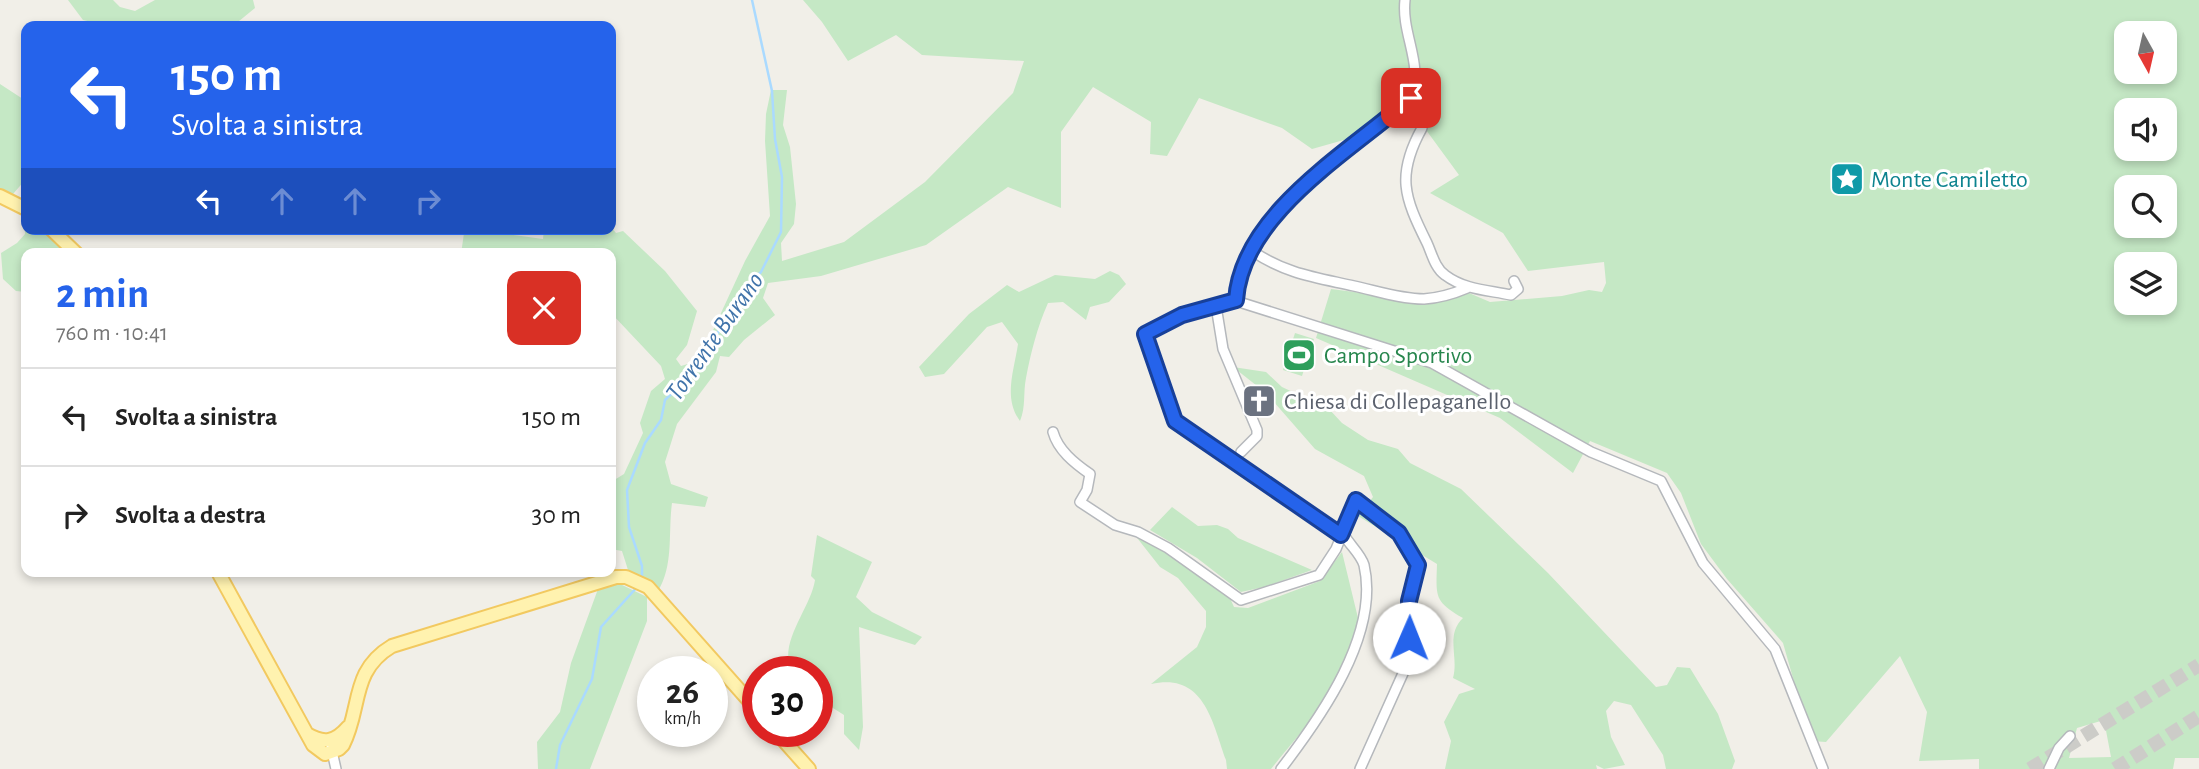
<!DOCTYPE html>
<html lang="it">
<meta charset="utf-8">
<style>
body{margin:0;font-family:"Alegreya Sans",sans-serif;background:#f2f2f2;color:#222;height:100vh;display:flex;flex-direction:column;font-size:26px;white-space:nowrap}
*{box-sizing:border-box;margin:0}
p{font-size:23px;color:#767676}
.icon{flex:none;width:38px;height:38px;fill:none;stroke:currentColor;stroke-width:2;stroke-linecap:round;stroke-linejoin:round}
.map{position:relative;flex:1;overflow:hidden}
.sheet{position:absolute;left:21px;top:248px;width:595px;height:329px;display:flex;flex-direction:column;background:#fff;border-radius:14px;box-shadow:0 4px 10px #0003}
.sheet>*{flex:none}
.top-card{position:absolute;left:21px;top:21px;width:595px;height:214px;border-radius:14px;box-shadow:0 4px 10px #0003;background:#2563eb;color:#fff;overflow:hidden}
.needle{width:46px;rotate:172deg}
.tools{position:absolute;left:2114px;top:21px;display:grid;gap:14px}
.tools a{display:grid;place-items:center;width:63px;height:63px;border-radius:14px;background:#fff;box-shadow:0 4px 10px #0003;font-size:35px}
.speed{position:absolute;left:637px;top:656px;display:flex;gap:14px;font-size:35px;font-weight:700;text-align:center}
.speed>*{display:grid;place-content:center;width:91px;height:91px;border-radius:50%;background:#fff;box-shadow:0 4px 10px #0003;line-height:1}
.speed small{font-size:18px;font-weight:400}
.speed .limit{border:10px solid #d22;background:#fff;color:#111}
.pin{position:absolute;display:grid;place-items:center;width:60px;height:60px;color:#fff;margin:-30px;border-radius:14px;box-shadow:0 4px 10px #0006}
.me{position:absolute;width:77px;margin:-38px;rotate:1deg;stroke-linejoin:round;filter:drop-shadow(0 0 5px #0008)}
.turn{display:flex;align-items:center;gap:24px;height:147px;padding:0 35px;font-size:32px}
.turn .icon{width:91px;height:91px;stroke-width:2.5}
.turn b{display:block;font-size:49px;line-height:60px}
.lanes{display:flex;align-items:center;height:66px;padding:0 35px;background:#0003;justify-content:center;gap:35px;direction:ltr}
.lanes .off{opacity:.35}
.round{display:grid;place-items:center;flex:none;width:74px;height:74px;border-radius:14px;background:#f2f2f2}
.headline{display:flex;align-items:center;justify-content:space-between;height:119px;padding:0 35px}
h1{font-size:42px;font-weight:700;line-height:52px;color:#2563eb}
ul{padding:0;list-style:none}
li{display:flex;align-items:center;gap:21px;height:98px;padding:0 35px;border-top:2px solid #e0e0e0}
li div{flex:1}
li b{display:block;font-size:26px}
li em{font-style:normal}
.map>svg:first-child{display:block}
.green{fill:#c5e8c5;fill-rule:evenodd}
.lines{fill:none;stroke-linecap:round;stroke-linejoin:round}
.stream{stroke:#aadaff;stroke-width:2.5}
.highway-tunnel{stroke:#ccccc8;stroke-width:14;stroke-dasharray:14 7;stroke-linecap:butt}
.minor-casing{stroke:#b5b8bc;stroke-width:12}
.major-casing{stroke:#f2c960;stroke-width:16}
.minor{stroke:#fff;stroke-width:9}
.major{stroke:#fff2af;stroke-width:12}
.route-casing{stroke:#184099;stroke-width:18}
.route{stroke:#2563eb;stroke-width:12}
.labels{text-anchor:middle;stroke-width:6;stroke-linejoin:round;paint-order:stroke}
.culture-label{font-size:24px;fill:#0d838f;stroke:#fff;text-anchor:start}
.leisure-label{font-size:24px;fill:#27864d;stroke:#fff;text-anchor:start}
.worship-label{font-size:24px;fill:#5b616d;stroke:#fff;text-anchor:start}
.water-label{font-size:26px;font-style:italic;fill:#4174aa;stroke:#fff}
</style>
<div class="map">
<svg width="2199" height="769" viewBox="0 0 2199 769">
<rect width="100%" height="100%" fill="#f1efe8"/>
<!-- green -->
<path class="green" d="M68,0H113L120,7L135,11L155,0H253L255,8L233,26H85L96,23L83,20Z
M803,0H2199V758H2175L2173,769H1979V759L1919,761L1927,712L1900,656L1826,742L1811,741L1783,643L1727,579L1701,544L1681,493L1667,473L1590,441L1573,473L1500,418L1316,338L1331,289L1424,301L1469,293L1490,302L1562,296L1589,290L1602,292L1606,283L1604,262L1528,271L1503,233L1430,193L1459,175L1418,119L1312,149L1282,128L1199,98L1167,156L1150,154L1151,122L1093,87L1061,132V208L1008,187L926,245L821,276L768,283L763,298L775,315L744,340L729,357L720,356L716,372L677,424L665,462L671,484L708,497L705,507L672,503C668,532 674,565 658,591L651,583L628,570L622,551L611,549V482L624,474L643,433L640,423L651,391L665,379L661,366L611,313V254H461L464,233L484,231L543,239L544,229H611V227L616,233L623,231L665,271L697,311L687,345L676,359L681,366L691,363L709,339L745,261L770,216L765,141L766,114L771,90H787L783,125L790,147L796,204L794,224L781,243L782,261L844,242L925,182L1013,93L1024,61L922,55L896,35L848,61L822,22ZM2126,33H2165V72H2126ZM2126,110H2165V149H2126ZM2126,187H2165V226H2126ZM2126,264H2165V303H2126ZM2104,720L2111,757L2069,758L2077,728Z
M0,84L26,101V179L13,194L0,189Z
M24,214L26,216V229H44L69,254H26V292L16,291L3,279L1,253L17,243L25,234Z
M1110,271L1119,275L1126,284L1109,302L1090,307L1086,320L1063,302L1048,303C1037,328 1031,352 1026,378C1023,393 1026,407 1020,421C1003,398 1014,371 1018,344L1002,322L987,327L944,374L925,377L919,367L969,314L1007,285L1019,292L1055,275L1095,279Z
M1295,333L1314,339L1302,376L1283,370Z
M1233,367L1266,372L1282,387L1329,409L1342,423L1368,440L1398,449L1410,463L1461,489L1548,573L1656,687L1667,685L1677,667L1690,668L1718,714L1735,761L1732,769H1666L1663,755L1631,705L1614,701L1606,711L1611,737L1625,765L1604,769L1596,765L1597,769H1445L1451,741L1444,722L1459,694L1475,689L1453,678C1459,657 1445,635 1463,618C1434,601 1436,597 1437,564L1358,516L1373,497L1364,476L1315,449L1266,393Z
M1172,507L1198,526L1217,525L1228,529L1238,538L1312,570L1264,587L1241,592L1197,558L1150,530Z
M1134,534L1169,553L1229,596L1234,607L1248,608L1320,581L1342,552L1358,618C1356,675 1305,726 1271,769H1227L1226,760C1212,721 1204,672 1151,684L1197,647L1206,627V611L1178,578L1160,567Z
M817,535L872,562L856,597L872,612L922,637L915,645L859,627L863,727L859,750L844,734V715L817,698V672H792C777,643 811,608 815,580L811,576Z
M618,583L647,597V621L590,769H538L537,742L560,712L571,663L598,589Z"/>
<g class="lines">
<!-- stream -->
<path class="stream" d="M642,581V566L629,527L627,490L645,443L661,420L665,400L696,370L744,288L761,272L781,232L782,177L775,139L772,91L752,0
M556,769L560,745L592,679L601,627L638,586"/>
<!-- highway-tunnel -->
<path class="highway-tunnel" d="M2030,769L2199,665
M2115,769L2199,716"/>
<!-- minor casing -->
<g class="minor-casing">
<path id="minor" d="M1422,128C1396,175 1404,197 1427,243C1432,254 1435,268 1445,275C1465,290 1488,290 1511,295L1518,289L1514,281
M1252,251C1287,274 1314,277 1354,286C1377,291 1401,299 1424,299C1439,298 1453,294 1467,288
M1236,301C1243,213 1351,152 1411,98C1424,64 1401,34 1405,0
M1216,306L1223,349L1257,430V436L1241,452
M1053,432C1058,450 1074,463 1090,474L1087,490L1080,502L1115,525L1138,532L1168,548L1241,600L1319,575L1336,549L1356,500L1399,533L1418,565L1409,601V660L1360,769
M331,747L336,769
M1281,769C1321,717 1380,634 1364,565C1361,555 1351,546 1346,538L1175,421L1145,333L1182,315L1236,301L1432,363L1591,452L1661,481L1703,563L1775,649L1823,769
M2049,769L2059,748L2070,736"/>
</g>
<!-- major casing -->
<g class="major-casing">
<path id="major" d="M0,196L26,209
M51,229L77,254
M218,572L313,745L325,754L339,749L343,745C362,708 350,671 392,646L616,577H626L648,587L758,711
M776,732L809,769
M307,734C324,744 335,742 348,727"/>
</g>
<!-- minor -->
<use href="#minor" class="minor"/>
<!-- major -->
<use href="#major" class="major"/>
</g>
<g class="lines">
<!-- route casing -->
<g class="route-casing">
<path id="route" d="M1409,638V601L1418,565L1399,533L1356,500L1341,535L1175,421L1145,334L1182,315L1236,300C1242,213 1351,151 1411,98"/>
</g>
<!-- route -->
<use href="#route" class="route"/>
</g>
<!-- icons -->
<defs>
<g id="sight-square" transform="scale(1.75)"><rect x="-9" y="-9" width="18" height="18" rx="4" fill="#0f9aa8" stroke="#fff"/><path d="M0-6L1.8-2.2L6-1.7L2.9 1.2L3.7 5.4L0 3.3L-3.7 5.4L-2.9 1.2L-6-1.7L-1.8-2.2Z" fill="#fff"/></g>
<g id="stadium-square" transform="scale(1.75)"><rect x="-9" y="-9" width="18" height="18" rx="4" fill="#2e9e5b" stroke="#fff"/><path d="M0-5a6.5 5 0 1 0 0 10a6.5 5 0 1 0 0-10ZM-3.5-1.8h7v3.6h-7Z" fill="#fff"/></g>
<g id="church-square" transform="scale(1.75)"><rect x="-9" y="-9" width="18" height="18" rx="4" fill="#6b7280" stroke="#fff"/><path d="M-1.2-6h2.4v3.5h3.3v2.4h-3.3V6h-2.4V-.1h-3.3v-2.4h3.3Z" fill="#fff"/></g>
</defs>
<g fill-rule="evenodd">
<use href="#sight-square" x="1847" y="179"/>
<use href="#stadium-square" x="1299" y="355"/>
<use href="#church-square" x="1259" y="401"/>
</g>
<g class="labels">
<!-- culture labels -->
<g class="culture-label">
<text x="1871" y="187">Monte Camiletto</text>
</g>
<!-- leisure labels -->
<g class="leisure-label">
<text x="1324" y="363">Campo Sportivo</text>
</g>
<!-- worship labels -->
<g class="worship-label">
<text x="1284" y="409">Chiesa di Collepaganello</text>
</g>
<!-- water labels -->
<g class="water-label">
<text transform="translate(714 336) rotate(-55)" y="9">Torrente Burano</text>
</g>
</g>
</svg>
<div class="tools">
<a><svg class="needle" viewBox="-14 -14 28 28"><path d="M0-13l5 13h-10z" fill="#e53935"/><path d="M0 13l5-13h-10z" fill="#767676"/></svg></a>
<a><svg class="icon" aria-label="sound" viewBox="0 0 24 24"><path d="M4 9h4l5-4v14l-5-4H4zM17 9q2 3 0 6"/></svg></a>
<a><svg class="icon" aria-label="search" viewBox="0 0 24 24"><circle cx="10" cy="10" r="6"/><path d="M15 15l6 6"/></svg></a>
<a><svg class="icon" aria-label="layers" viewBox="0 0 24 24"><path d="M12 4l9 5-9 5-9-5zM3 14l9 5 9-5"/></svg></a>
</div>
<div class="speed"><div>26<small>km/h</small></div><div class="limit">30</div></div>
<div class="pin" style="left:1411px;top:98px;background:#d93025"><svg class="icon" aria-label="arrive" viewBox="0 0 24 24"><path d="M6 21V4h12l-3 4 3 4H6"/></svg></div>
<svg class="me" style="left:1409px;top:638px" viewBox="-20 -20 40 40"><circle r="19" fill="#fff"/><path d="M0-13L10 11 0 6-10 11z" fill="#2563eb"/></svg>
<div class="top-card">
<div class="turn"><svg class="icon" aria-label="left" viewBox="0 0 24 24"><path d="M17 20v-9H6M10 6l-5 5 5 5"/></svg><div><b>150 m</b>Svolta a sinistra</div></div>
<div class="lanes"><svg class="icon" aria-label="left" viewBox="0 0 24 24"><path d="M17 20v-9H6M10 6l-5 5 5 5"/></svg><svg class="icon off" aria-label="ahead" viewBox="0 0 24 24"><path d="M12 20V5M6 11l6-6 6 6"/></svg><svg class="icon off" aria-label="ahead" viewBox="0 0 24 24"><path d="M12 20V5M6 11l6-6 6 6"/></svg><svg class="icon off" aria-label="right" viewBox="0 0 24 24"><path d="M7 20v-9h11M14 6l5 5-5 5"/></svg></div>
</div>
<section class="sheet">
<div class="headline"><div><h1>2 min</h1><p>760 m · 10:41</p></div><a class="round" style="background:#d93025;color:#fff"><svg class="icon" aria-label="close" viewBox="0 0 24 24"><path d="M6 6l12 12M18 6L6 18"/></svg></a></div>
<ul>
<li><svg class="icon" aria-label="left" viewBox="0 0 24 24"><path d="M17 20v-9H6M10 6l-5 5 5 5"/></svg><div><b>Svolta a sinistra</b></div><em>150 m</em></li>
<li><svg class="icon" aria-label="right" viewBox="0 0 24 24"><path d="M7 20v-9h11M14 6l5 5-5 5"/></svg><div><b>Svolta a destra</b></div><em>30 m</em></li>
</ul>
</section>
</div>
